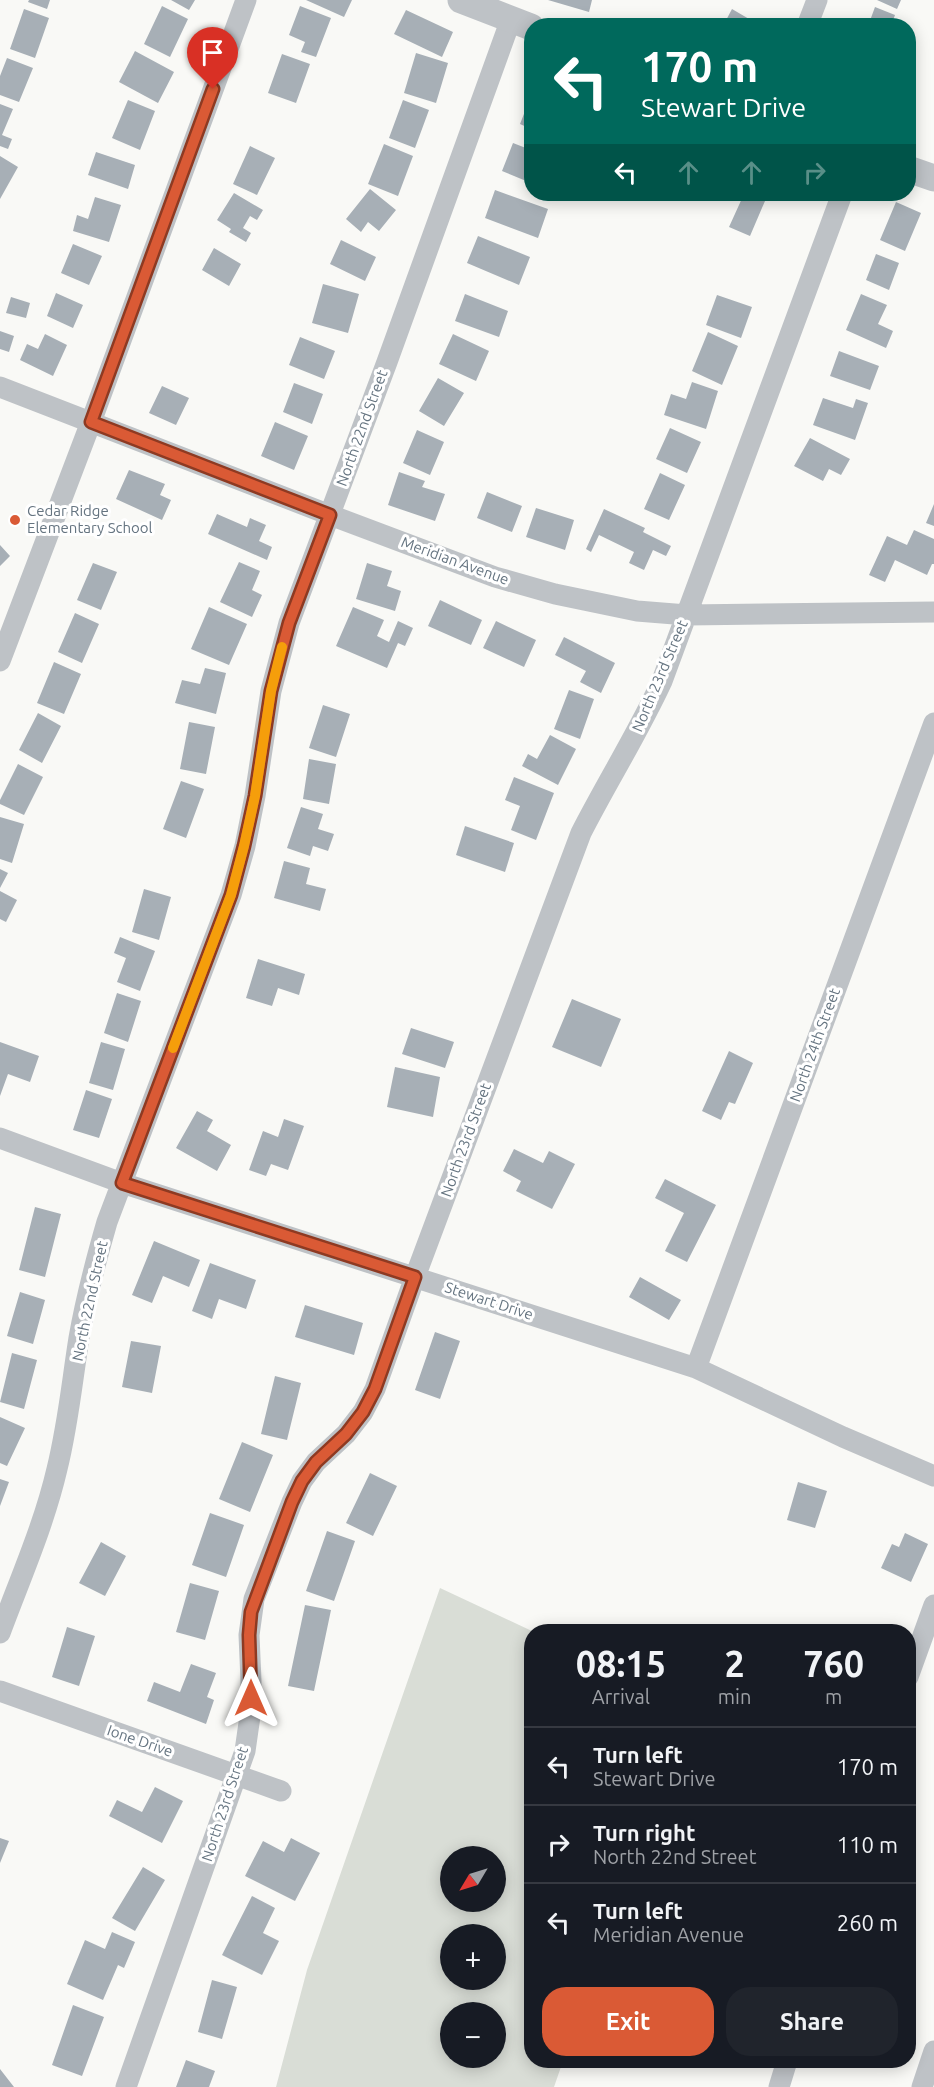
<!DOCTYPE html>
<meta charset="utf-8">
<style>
body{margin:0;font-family:Ubuntu,sans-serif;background:#20242c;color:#f1f3f6;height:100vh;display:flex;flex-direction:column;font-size:22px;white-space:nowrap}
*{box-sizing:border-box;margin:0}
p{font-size:20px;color:#9ea1a6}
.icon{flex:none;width:33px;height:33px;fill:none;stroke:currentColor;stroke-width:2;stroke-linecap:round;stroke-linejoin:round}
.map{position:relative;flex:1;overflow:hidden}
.sheet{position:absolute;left:524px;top:1624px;width:392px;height:444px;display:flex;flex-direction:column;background:#171b24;border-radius:24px;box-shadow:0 3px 15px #0003}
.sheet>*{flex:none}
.hud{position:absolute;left:524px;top:18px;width:392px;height:183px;border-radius:24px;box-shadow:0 3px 15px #0003;background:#00695c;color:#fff;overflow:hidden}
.needle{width:39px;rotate:232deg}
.buttons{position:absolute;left:440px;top:1846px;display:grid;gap:12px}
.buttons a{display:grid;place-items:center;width:66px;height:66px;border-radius:50%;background:#171b24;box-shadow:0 3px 15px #0003;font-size:30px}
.pin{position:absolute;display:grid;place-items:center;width:51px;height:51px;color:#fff;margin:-62px -26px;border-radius:50% 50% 50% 0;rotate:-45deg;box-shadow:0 0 6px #0007}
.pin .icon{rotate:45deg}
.me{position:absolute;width:66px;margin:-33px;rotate:0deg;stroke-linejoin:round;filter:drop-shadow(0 0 4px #0008)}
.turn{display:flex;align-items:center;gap:21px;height:126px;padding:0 18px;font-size:27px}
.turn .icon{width:78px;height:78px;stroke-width:2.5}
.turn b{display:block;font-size:42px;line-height:51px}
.lanes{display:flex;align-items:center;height:57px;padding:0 18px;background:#0003;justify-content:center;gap:30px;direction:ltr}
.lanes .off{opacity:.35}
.eta{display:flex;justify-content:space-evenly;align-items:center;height:102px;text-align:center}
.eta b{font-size:36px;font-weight:600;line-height:42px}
.primary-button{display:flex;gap:12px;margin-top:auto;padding:12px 18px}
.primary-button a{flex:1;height:69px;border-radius:24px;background:#da5a35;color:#fff;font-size:24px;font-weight:600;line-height:69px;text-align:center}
.primary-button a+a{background:#20242c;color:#f1f3f6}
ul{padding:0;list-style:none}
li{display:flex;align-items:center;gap:18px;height:78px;padding:0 18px;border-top:2px solid #363941}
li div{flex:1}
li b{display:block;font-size:22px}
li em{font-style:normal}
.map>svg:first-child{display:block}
.green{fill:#d9ddd6;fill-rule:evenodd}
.building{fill:#a7afb6}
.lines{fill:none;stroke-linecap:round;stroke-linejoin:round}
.minor{stroke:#bec2c6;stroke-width:21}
.tertiary{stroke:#bec2c6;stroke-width:27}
.route-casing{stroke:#8e3a22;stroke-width:15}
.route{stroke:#da5a35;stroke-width:10}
.slow{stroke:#f59e0b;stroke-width:10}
.poi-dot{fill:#da5a35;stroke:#fff;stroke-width:2}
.labels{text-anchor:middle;stroke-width:6;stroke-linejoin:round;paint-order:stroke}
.street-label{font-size:15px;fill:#657480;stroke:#fff}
.poi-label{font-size:15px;fill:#657480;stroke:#fff;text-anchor:start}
</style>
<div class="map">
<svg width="934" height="2087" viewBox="0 0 934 2087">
<rect width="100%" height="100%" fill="#f9f9f6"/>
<!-- green -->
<path class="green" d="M440,1588L534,1632H531V2061H563L554,2087H276L307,1970ZM450,1857H495V1902H450ZM450,1935H495V1980H450ZM450,2013H495V2058H450Z"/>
<!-- building -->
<path class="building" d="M29,0H50L47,9L28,2Z
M171,0H195L189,10Z
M306,0H352L344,17Z
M548,0H592L589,12Z
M877,0H901L897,9Z
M162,6L188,19L170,57L144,44Z
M300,6L331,18L316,57L301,52L305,42L289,35Z
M875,7L895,15L891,26H868Z
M24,9L49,18L35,58L10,49Z
M732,9L761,26H723Z
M406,10L453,32L442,57L394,34Z
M135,51L174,72L158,103L119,82Z
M416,53L448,63L436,103L404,93Z
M282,54L310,64L296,103L268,93Z
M7,58L33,68L19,102L0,95V76Z
M531,96V129L520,124Z
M128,100L155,111L140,150L112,138Z
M403,100L429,110L415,148L389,138Z
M0,104L13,109L2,135L12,139L8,149L0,146Z
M513,143L531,150V183L502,171Z
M384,144L413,156L398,196L368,184Z
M250,146L275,158L257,195L233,184Z
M96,152L135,165L128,189L88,175Z
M0,156L18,167L0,199Z
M370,189L396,210L379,231L368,222L361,232L346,219Z
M495,190L548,209L538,238L485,218Z
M234,193L263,210L257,220L250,216L243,228L251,233L246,242L229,232L231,229L217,220Z
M744,194H768L750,236L729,227Z
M95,197L121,205L109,242L73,231L77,215L88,219Z
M896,202L921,213L905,251L880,240Z
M478,236L530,257L519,285L467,263Z
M341,240L376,257L365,281L330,264Z
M73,244L102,256L89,285L61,273Z
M214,248L241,264L229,286L202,270Z
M876,254L899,263L889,290L866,280Z
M323,284L359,294L348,333L312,323Z
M56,293L83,305L73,328L47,316Z
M465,294L508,311L499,337L455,321Z
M861,294L887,305L878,324L893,331L886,348L846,330Z
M717,295L752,307L741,338L706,325Z
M11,297L30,303L26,318L6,313Z
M0,331L14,336L9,352L0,349Z
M708,332L738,346L722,385L692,371Z
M45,334L67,345L53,376L20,360L27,344L38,349Z
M453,334L489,351L476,381L439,364Z
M300,337L335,351L324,379L289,365Z
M839,351L879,366L870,390L830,376Z
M438,378L464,393L444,426L419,411Z
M692,382L718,391L706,429L664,415L671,394L686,399Z
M294,383L323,394L312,424L283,412Z
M162,386L189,398L176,425L149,413Z
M823,398L853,408L856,399L868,403L855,440L813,425Z
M275,422L308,436L294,470L261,456Z
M670,428L701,442L687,473L656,459Z
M417,430L444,442L430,475L403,463Z
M810,438L850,459L841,475L829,469L823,481L794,466Z
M129,470L165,484L160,495L171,500L162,520L116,499Z
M399,472L425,481L422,487L445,494L435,521L388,505Z
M660,473L685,485L669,520L644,509Z
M487,492L522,506L512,532L477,518Z
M934,504V526L926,523Z
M536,508L574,520L565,550L526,537Z
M604,509L645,528L643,532L671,546L666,556L653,550L644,570L629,563L634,552L599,535L591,552L586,549Z
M217,514L247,527L250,518L266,525L259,541L272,547L267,560L208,534Z
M914,530L934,539V564H932L927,575L895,560L885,582L869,575L887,536L907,545Z
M0,545L10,556L0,566Z
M239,562L260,571L252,590L262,595L252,617L220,602Z
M93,563L117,572L101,610L77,600Z
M367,563L392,571L387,586L401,591L395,611L356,599Z
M440,600L482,620L471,645L428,626Z
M209,607L247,624L229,665L191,649Z
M353,607L384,620L377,636L389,642L398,621L413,628L405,646L398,643L387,668L336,646Z
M75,613L99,624L82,663L58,652Z
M496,621L536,640L524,667L483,648Z
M564,637L615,663L601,693L580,682L586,671L555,655Z
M54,662L81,674L64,714L37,703Z
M205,668L226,673L216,714L175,703L182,680L200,684Z
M569,690L594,699L580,739L554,729Z
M323,705L350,714L336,757L309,748Z
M38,713L61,726L42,763L19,750Z
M189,722L215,727L206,774L180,769Z
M550,735L576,749L558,785L522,766L528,754L537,759Z
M309,759L336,764L329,804L303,799Z
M18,764L43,777L24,815L0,804V800Z
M514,777L554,793L536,840L511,830L520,806L505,800Z
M181,781L204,789L186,838L163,829Z
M301,807L323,814L318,829L334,834L328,851L313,846L310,856L287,848Z
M0,817L24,824L12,863L0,859Z
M465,826L514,843L505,872L456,855Z
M284,861L310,868L306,884L326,889L320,911L274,898Z
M0,869L8,873L0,888Z
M144,889L171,897L159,940L132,932Z
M0,891L17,900L6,922L0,919Z
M120,937L155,951L140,991L117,982L126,958L114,953Z
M258,959L305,974L299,995L278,988L272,1006L246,998Z
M117,993L141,1001L128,1042L104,1033Z
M572,999L621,1019L601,1067L552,1047Z
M411,1028L454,1042L445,1068L402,1054Z
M0,1042L39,1056L30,1082L8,1074L0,1096Z
M101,1042L125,1049L113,1090L89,1083Z
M729,1051L753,1063L735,1104L729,1102L721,1120L702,1111Z
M395,1067L440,1077L433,1117L387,1107Z
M86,1090L112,1099L99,1138L73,1130Z
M197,1111L213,1120L207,1131L231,1145L217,1171L176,1148Z
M284,1119L304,1126L288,1170L271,1164L266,1176L249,1170L263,1131L278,1137Z
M514,1149L543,1163L549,1151L575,1164L552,1209L516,1191L521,1181L503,1171Z
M665,1179L716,1205L687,1262L665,1251L684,1213L655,1198Z
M35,1207L61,1214L45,1277L19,1270Z
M154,1241L200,1260L189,1287L163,1276L152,1303L132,1295Z
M210,1263L256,1280L246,1309L219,1299L212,1319L192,1311Z
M640,1277L681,1300L669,1320L629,1297Z
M20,1292L45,1300L33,1344L7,1336Z
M305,1305L363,1323L354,1355L295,1337Z
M435,1332L460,1341L440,1399L415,1390Z
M131,1341L161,1346L152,1393L122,1387Z
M12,1353L37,1360L24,1409L0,1402Z
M275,1376L301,1383L287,1440L261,1434Z
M0,1417L25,1428L7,1466L0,1463Z
M242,1442L273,1455L250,1512L219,1499Z
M370,1473L397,1486L373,1536L346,1523Z
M0,1479L9,1482L0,1506Z
M798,1482L827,1491L815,1528L787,1520Z
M210,1513L244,1525L226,1577L192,1565Z
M327,1531L355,1541L334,1601L306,1591Z
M905,1533L928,1544L911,1582L881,1568L892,1544L899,1547Z
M101,1542L126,1556L105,1596L79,1583Z
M190,1583L219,1591L205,1640L176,1632Z
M305,1605L331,1610L314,1691L288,1686Z
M67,1627L95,1636L79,1686L52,1677Z
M191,1664L216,1673L207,1697L214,1700L206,1724L147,1701L154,1682L180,1692Z
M155,1787L183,1801L162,1843L109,1816L117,1800L142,1812Z
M0,1838L9,1841L0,1863Z
M291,1838L320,1853L295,1901L245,1876L263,1841L284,1852Z
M143,1867L165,1880L135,1931L112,1918Z
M252,1896L275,1908L263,1933L279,1941L262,1975L222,1955Z
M112,1932L135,1942L124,1968L118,1965L103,2000L67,1984L85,1940L105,1949Z
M212,1980L237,1987L222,2039L198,2032Z
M73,2005L104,2017L82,2076L52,2065Z
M186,2060L215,2071L209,2087H176Z
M0,2069L14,2087H0Z"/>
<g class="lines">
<!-- minor -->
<path class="minor" d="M807,26L817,0
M0,387L330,515L495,577L555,594L637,611L687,615L934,612
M0,661L91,422L246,0
M0,1138L122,1183L696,1368L843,1437L934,1476
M696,1368L934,723
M0,1633C20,1579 44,1525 57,1469C68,1425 72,1382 79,1338C86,1298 96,1260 107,1222L231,895L245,846L255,796L271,691L289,623L387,362L511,19
M908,1677L934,1605
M0,1691L281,1791
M126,2087L245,1751L250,1716L251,1681L249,1635L254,1599L292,1502L302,1481L316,1462L346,1434L363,1412L375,1389L415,1277L581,833C607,782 638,733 662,681L842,194
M779,2087L787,2061
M922,2087L934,2051"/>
<!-- tertiary -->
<path class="tertiary" d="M461,0L531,27
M908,169L934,178"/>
</g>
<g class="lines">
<!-- route casing -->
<g class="route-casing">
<path id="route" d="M213,89L91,422L330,515L289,623L271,691L255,796L244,846L231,895L122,1183L415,1277L375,1389L363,1412L346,1434L316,1462L302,1481L292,1502L251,1612L249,1635L251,1698"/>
</g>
<!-- route -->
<use href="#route" class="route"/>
<!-- slow -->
<path class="slow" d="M173,1048L231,895L244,846L255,796L271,691L282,647"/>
</g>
<!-- markers -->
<circle class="poi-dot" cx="15" cy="520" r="6"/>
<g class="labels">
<!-- street labels -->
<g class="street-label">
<text transform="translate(362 428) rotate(-70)" y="5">North 22nd Street</text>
<text transform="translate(455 561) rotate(20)" y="5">Meridian Avenue</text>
<text transform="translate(660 676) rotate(-67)" y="5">North 23rd Street</text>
<text transform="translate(815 1045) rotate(-70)" y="5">North 24th Street</text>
<text transform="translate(466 1140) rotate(-70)" y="5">North 23rd Street</text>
<text transform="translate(90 1301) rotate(-78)" y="5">North 22nd Street</text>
<text transform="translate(489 1301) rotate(18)" y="5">Stewart Drive</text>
<text transform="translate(140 1741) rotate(19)" y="5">Ione Drive</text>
<text transform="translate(225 1804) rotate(-72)" y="5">North 23rd Street</text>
</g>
<!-- poi labels -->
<g class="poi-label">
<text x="27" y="516">Cedar Ridge<tspan x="27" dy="17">Elementary School</tspan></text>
</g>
</g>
</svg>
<div class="buttons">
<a><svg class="needle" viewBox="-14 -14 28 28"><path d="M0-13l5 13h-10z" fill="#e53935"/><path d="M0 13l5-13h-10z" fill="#9ea1a6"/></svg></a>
<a>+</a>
<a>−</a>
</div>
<div class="pin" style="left:213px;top:89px;background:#d93025"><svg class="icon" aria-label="arrive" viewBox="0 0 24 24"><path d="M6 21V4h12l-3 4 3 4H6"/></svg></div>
<svg class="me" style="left:251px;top:1698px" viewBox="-20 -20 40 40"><path d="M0-17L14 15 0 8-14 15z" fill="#da5a35" stroke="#fff" stroke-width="4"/></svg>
<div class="hud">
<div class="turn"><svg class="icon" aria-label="left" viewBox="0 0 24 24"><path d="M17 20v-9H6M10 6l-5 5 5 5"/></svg><div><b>170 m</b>Stewart Drive</div></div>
<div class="lanes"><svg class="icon" aria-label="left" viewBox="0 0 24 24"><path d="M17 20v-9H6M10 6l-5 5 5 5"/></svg><svg class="icon off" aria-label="ahead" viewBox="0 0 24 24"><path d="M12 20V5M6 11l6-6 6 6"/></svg><svg class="icon off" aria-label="ahead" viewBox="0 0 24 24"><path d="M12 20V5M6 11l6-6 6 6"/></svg><svg class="icon off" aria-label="right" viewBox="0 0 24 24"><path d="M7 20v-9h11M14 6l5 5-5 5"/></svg></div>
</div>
<section class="sheet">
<div class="eta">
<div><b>08:15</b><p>Arrival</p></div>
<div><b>2</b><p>min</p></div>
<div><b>760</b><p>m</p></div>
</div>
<ul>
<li><svg class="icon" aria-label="left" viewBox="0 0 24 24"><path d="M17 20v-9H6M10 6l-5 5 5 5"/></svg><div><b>Turn left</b><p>Stewart Drive</p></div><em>170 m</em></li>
<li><svg class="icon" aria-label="right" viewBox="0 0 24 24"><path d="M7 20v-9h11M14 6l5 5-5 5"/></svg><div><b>Turn right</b><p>North 22nd Street</p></div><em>110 m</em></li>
<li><svg class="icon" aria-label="left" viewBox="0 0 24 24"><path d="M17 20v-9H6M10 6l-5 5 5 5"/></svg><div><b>Turn left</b><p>Meridian Avenue</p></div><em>260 m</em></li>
</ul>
<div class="primary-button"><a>Exit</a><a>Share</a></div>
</section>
</div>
